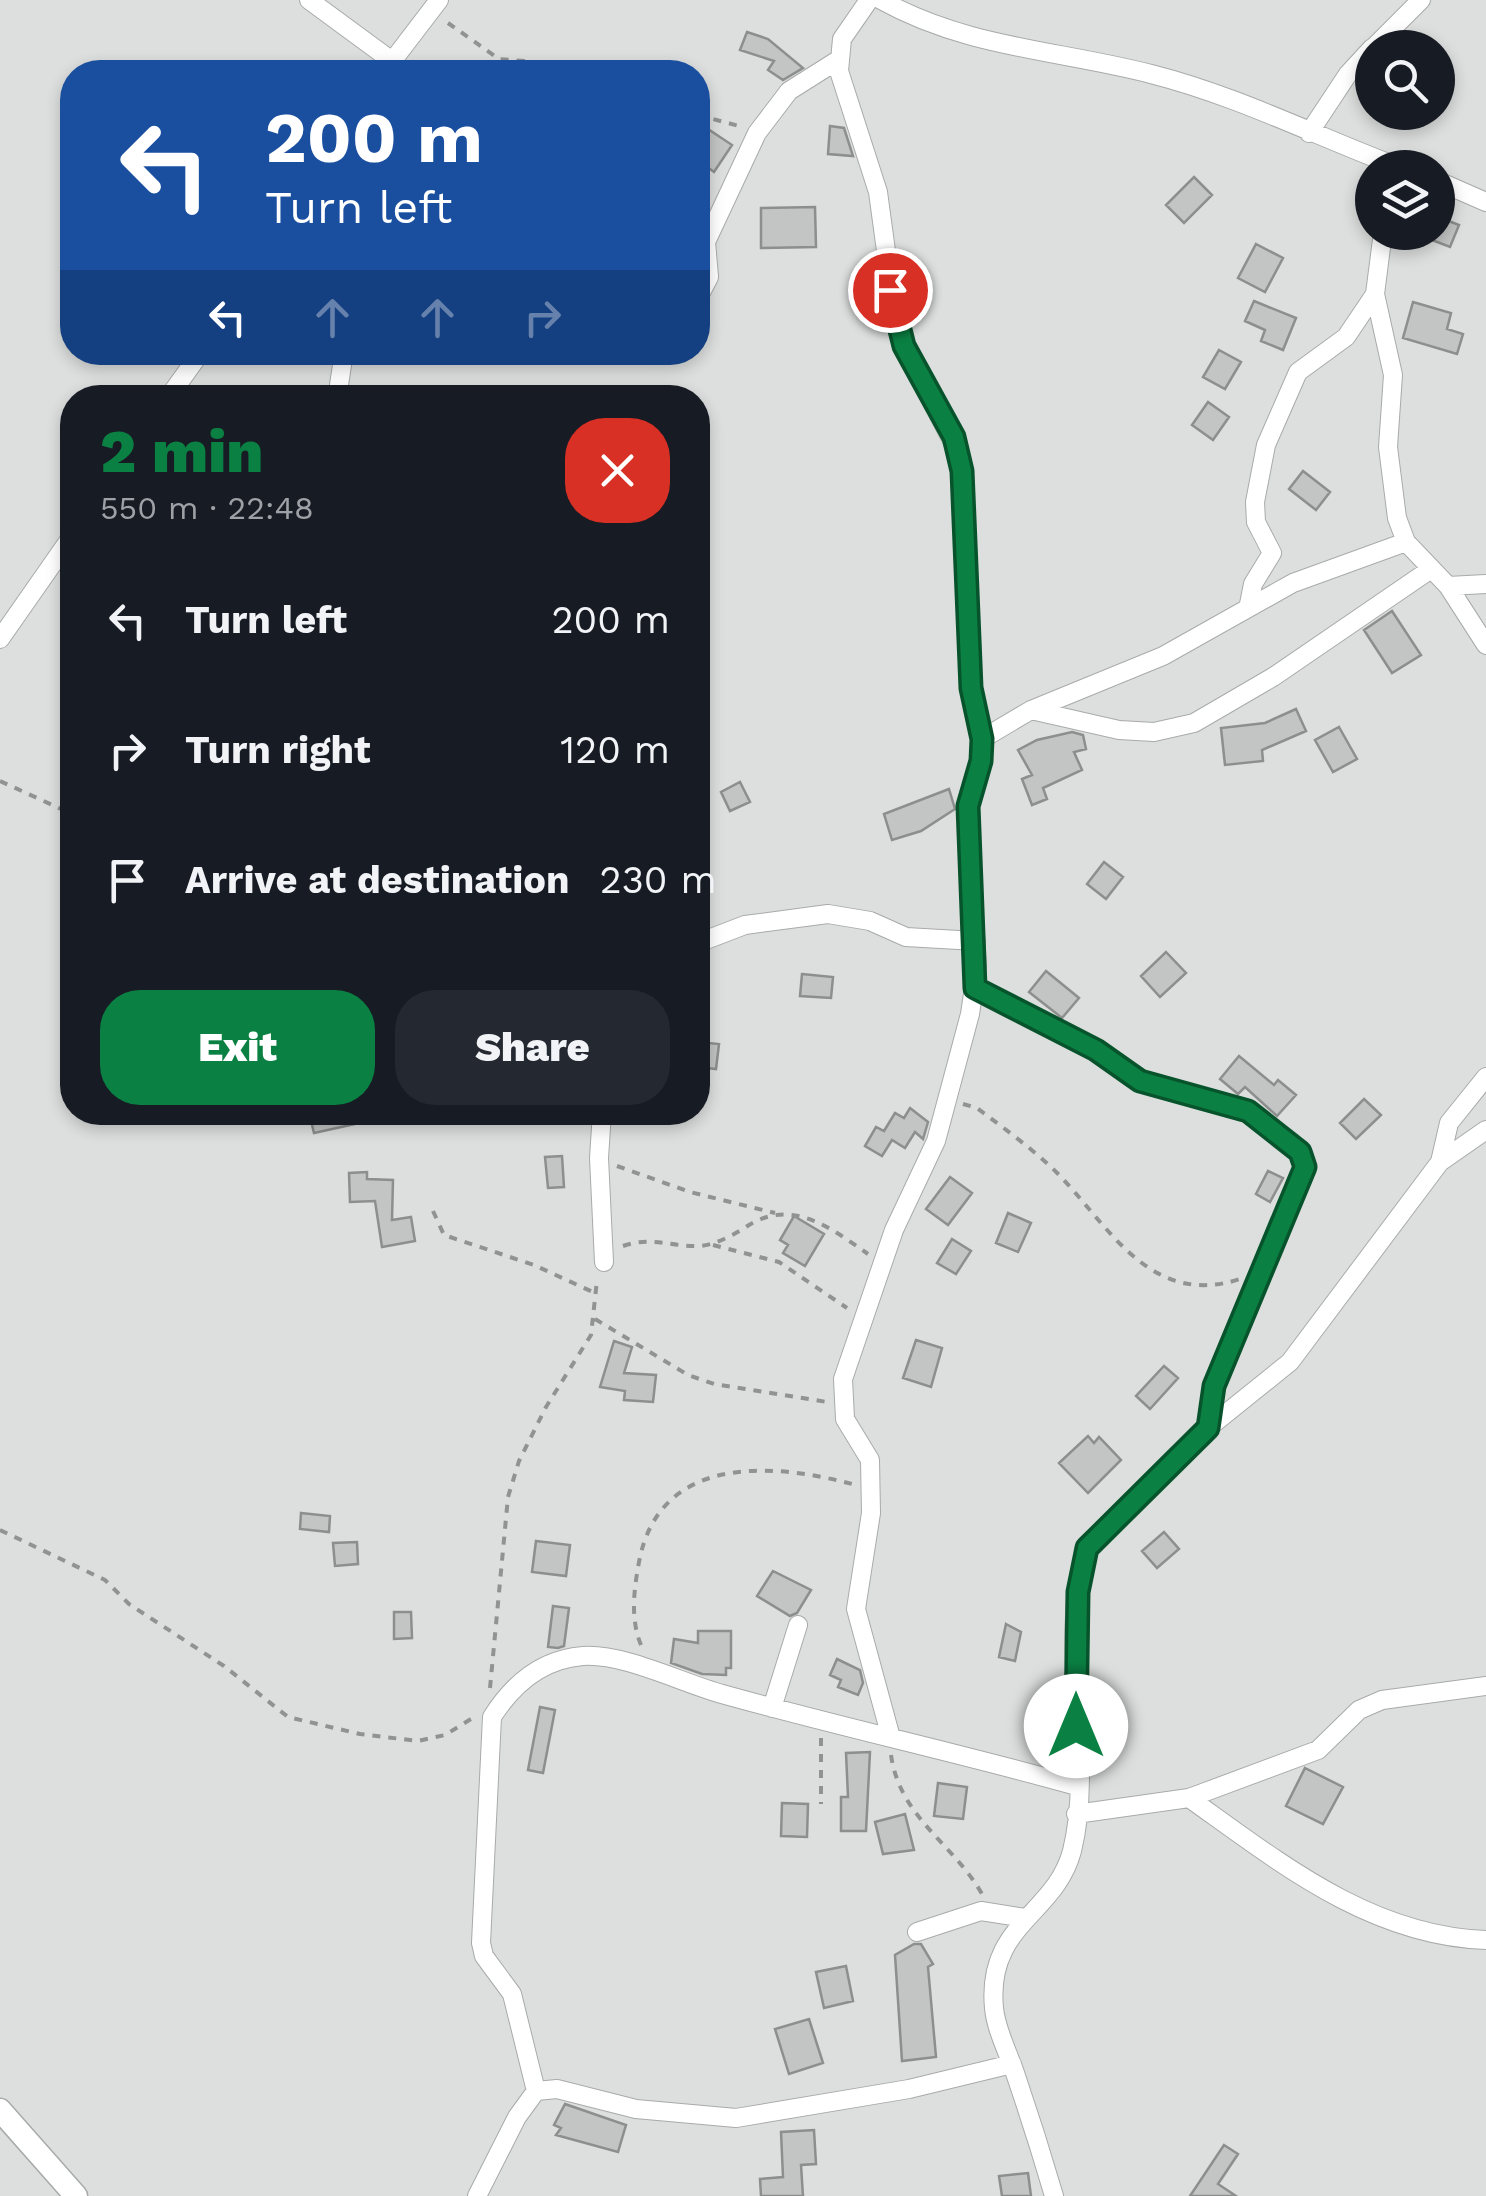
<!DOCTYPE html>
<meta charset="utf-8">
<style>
body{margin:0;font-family:"Work Sans",sans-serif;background:#242831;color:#f1f3f6;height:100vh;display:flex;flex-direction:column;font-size:38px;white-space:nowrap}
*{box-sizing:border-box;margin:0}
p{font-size:32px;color:#9ea1a6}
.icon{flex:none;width:55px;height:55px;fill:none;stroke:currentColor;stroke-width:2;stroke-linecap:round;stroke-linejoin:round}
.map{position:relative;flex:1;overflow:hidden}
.details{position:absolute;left:60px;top:385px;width:650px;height:740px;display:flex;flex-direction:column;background:#171b24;border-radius:40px;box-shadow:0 5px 15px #0003}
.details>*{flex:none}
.top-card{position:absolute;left:60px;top:60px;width:650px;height:305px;border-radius:40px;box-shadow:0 5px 15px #0003;background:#1a4fa0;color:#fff;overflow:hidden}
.fabs{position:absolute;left:1355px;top:30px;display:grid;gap:20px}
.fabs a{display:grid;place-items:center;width:100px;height:100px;border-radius:50%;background:#171b24;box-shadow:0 5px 15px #0003;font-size:50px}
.pin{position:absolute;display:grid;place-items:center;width:85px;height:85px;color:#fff;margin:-42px;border:5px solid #fff;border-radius:50%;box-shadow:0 2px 10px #0007}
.me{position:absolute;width:110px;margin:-55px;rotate:0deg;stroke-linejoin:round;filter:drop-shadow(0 0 8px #0008)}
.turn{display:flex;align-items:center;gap:35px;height:210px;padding:0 40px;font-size:45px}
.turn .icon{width:130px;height:130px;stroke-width:2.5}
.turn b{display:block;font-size:70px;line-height:85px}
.lanes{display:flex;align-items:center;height:95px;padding:0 40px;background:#0003;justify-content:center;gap:50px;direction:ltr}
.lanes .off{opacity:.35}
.round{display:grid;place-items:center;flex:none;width:105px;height:105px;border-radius:40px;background:#242831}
.headline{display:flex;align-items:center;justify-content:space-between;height:170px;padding:0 40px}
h1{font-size:60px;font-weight:800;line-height:75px;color:#0b8043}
.action{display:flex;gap:20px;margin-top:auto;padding:20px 40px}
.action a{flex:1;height:115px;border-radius:40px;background:#0b8043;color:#fff;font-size:40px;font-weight:800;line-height:115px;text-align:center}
.action a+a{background:#242831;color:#f1f3f6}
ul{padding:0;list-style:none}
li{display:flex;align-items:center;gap:30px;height:130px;padding:0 40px}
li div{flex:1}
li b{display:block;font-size:38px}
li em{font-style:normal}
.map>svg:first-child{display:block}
.building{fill:#c2c5c3;stroke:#8c8f8d;stroke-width:2.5}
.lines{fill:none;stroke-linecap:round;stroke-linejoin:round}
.minor-casing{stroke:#a8aba9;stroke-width:20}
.tertiary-casing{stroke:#a8aba9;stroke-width:25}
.path{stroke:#909391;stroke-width:4;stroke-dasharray:8 8;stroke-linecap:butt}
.minor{stroke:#fff;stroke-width:18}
.tertiary{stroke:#fff;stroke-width:22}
.route-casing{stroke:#07532c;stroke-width:25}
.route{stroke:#0b8043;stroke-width:18}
</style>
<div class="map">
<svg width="1486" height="2196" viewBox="0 0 1486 2196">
<rect width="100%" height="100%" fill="#dcdfdd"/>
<!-- building -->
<path class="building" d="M747,32L768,39L803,68L783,80L768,70L774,61L740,50Z
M830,126L844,128L853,156L828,154Z
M705,127L732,145L714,172L698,160V138Z
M1194,177L1212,195L1184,223L1166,205Z
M815,207L816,247L761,248V208Z
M1441,218L1459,225L1450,247L1432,240Z
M1256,244L1283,258L1265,292L1238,278Z
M1254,301L1296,318L1283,350L1261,341L1265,330L1245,321Z
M1413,302L1451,313L1447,329L1463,334L1457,354L1403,338Z
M1219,350L1241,362L1225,389L1203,377Z
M1208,402L1229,417L1213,440L1192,425Z
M1303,471L1330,492L1316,510L1289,489Z
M1392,611L1421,655L1392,673L1364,630Z
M1296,709L1306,731L1262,750L1263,761L1225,765L1221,728L1265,723Z
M1339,727L1357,759L1333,772L1315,740Z
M1072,732L1083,735L1086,749L1074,752L1082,770L1043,788L1047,799L1032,805L1022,779L1032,775L1018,750L1037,740Z
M740,782L750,802L730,811L721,792Z
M949,789L955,809L921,831L892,840L884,814Z
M1104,862L1123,877L1106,899L1087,884Z
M1166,952L1186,973L1160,997L1141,976Z
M1046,971L1079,998L1062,1018L1029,992Z
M802,974L833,977L831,998L800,996Z
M698,1042L719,1044L716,1069L698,1067Z
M1239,1056L1274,1085L1278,1080L1296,1095L1277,1116L1245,1087L1238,1094L1220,1079Z
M1364,1099L1381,1115L1356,1139L1340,1123Z
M910,1108L928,1122L923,1139L915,1132L905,1148L892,1140L882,1156L865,1146L876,1127L884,1131L895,1113L904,1118Z
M309,1112H372L373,1120L314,1133Z
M562,1156L564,1187L548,1188L545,1157Z
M1268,1171L1283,1178L1270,1202L1256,1194Z
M367,1172V1179L393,1180L392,1220L411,1217L415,1241L382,1247L375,1201L350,1202L349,1173Z
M950,1177L972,1193L948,1225L926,1209Z
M1008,1213L1031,1223L1018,1252L996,1243Z
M794,1216L824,1234L805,1266L783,1253L788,1245L780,1240Z
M952,1239L971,1251L956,1274L937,1263Z
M916,1340L942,1348L931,1387L903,1378Z
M614,1341L632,1347L624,1373L656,1375L653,1402L624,1400L625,1391L600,1387Z
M1164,1366L1178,1378L1150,1409L1136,1396Z
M1088,1436L1094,1443L1099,1437L1121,1460L1088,1493L1059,1463Z
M301,1513L330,1516L329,1532L300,1529Z
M1164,1532L1179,1549L1157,1568L1142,1551Z
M536,1541L570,1545L566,1576L532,1572Z
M357,1542L358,1564L335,1566L333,1543Z
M773,1571L811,1590L797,1613L790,1616L757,1596Z
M553,1606L569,1608L564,1646L558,1648L548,1647Z
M394,1612H411L412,1638L394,1639Z
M1006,1624L1021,1632L1015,1661L999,1657Z
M698,1631H731V1668H726V1675L702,1674L671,1663L674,1639L698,1643Z
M837,1659L860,1670L863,1683L858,1695L838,1687L841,1680L830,1675Z
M540,1707L555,1710L543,1773L528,1770Z
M870,1752L866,1831H841V1797H848L846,1753Z
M1305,1768L1343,1787L1323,1824L1286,1806Z
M938,1783L967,1787L963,1819L934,1816Z
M782,1803L808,1804L807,1837L781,1836Z
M905,1814L914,1850L883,1854L875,1822Z
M914,1944H921L933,1964L928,1967L936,2057L902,2061L895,1955Z
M846,1966L853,2001L824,2008L816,1972Z
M809,2019L823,2063L789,2074L775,2029Z
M565,2104L626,2125L618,2152L556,2135L561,2128L554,2125Z
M814,2130L816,2164L801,2165L803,2196H761L760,2179L783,2177L781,2132Z
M1224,2145L1238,2154L1218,2184L1236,2196H1190Z
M1028,2173L1031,2196H1002L999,2176Z"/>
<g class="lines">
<!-- minor casing -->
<g class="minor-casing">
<path id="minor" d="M309,0L392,61
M869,0L842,39L839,71L878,192L895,317L903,346L959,454L971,688L982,739L981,761L967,806L977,967L970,1014L936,1141L894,1230L843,1379L845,1419L870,1460L871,1513L856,1609L890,1734
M881,0C967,48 1058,50 1151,74C1238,96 1318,137 1401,168
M1373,48L1421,0
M384,72L439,0
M1309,133L1348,74L1372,48
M1438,181L1486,202
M1383,232L1375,294L1393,375L1388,447L1397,518L1406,542L1448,586L1486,645
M698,298L709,277L706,242L757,133L789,91L838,60
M575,352H598
M168,398L201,352
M337,398L344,352
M1448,586L1486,584
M1249,604L1253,584L1272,553L1256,522L1255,502L1266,445L1298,372L1346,337L1375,294
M0,639L72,536
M1031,710L1119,730L1154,732L1194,723L1273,677L1431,569
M982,739L1031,710L1163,656L1293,583L1406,542
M698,943L745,925L828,914L870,921L906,937L976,941
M975,988L1096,1049L1140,1081L1248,1111L1303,1155L1304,1172L1214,1386L1208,1428
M602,1112L599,1158L604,1262
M1440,1162L1449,1123L1486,1077
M772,1708L798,1625
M1189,1798C1279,1862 1370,1936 1486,1940
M1076,1814L1189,1798L1318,1750L1359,1710L1382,1700L1486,1686
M917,1932L981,1911L1025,1918
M536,2091L512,1994L484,1956L481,1943L492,1717C513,1684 542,1659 583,1656C623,1653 682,1683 722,1694C840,1727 959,1753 1077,1786
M477,2196L517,2117L536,2091L557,2089L636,2109L736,2118L909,2089L1012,2064
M1054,2196C1042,2155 1029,2114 1015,2073C1008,2052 996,2030 994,2008C986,1924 1055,1915 1072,1851C1096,1753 1055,1645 1087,1548L1208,1428L1290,1362L1440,1162L1486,1130"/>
</g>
<!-- tertiary casing -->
<g class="tertiary-casing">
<path id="tertiary" d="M0,2110L76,2196"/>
</g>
<!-- path -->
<path class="path" d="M448,23L499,59L524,61L548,72
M698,115L739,126
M0,781L72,814
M963,1104L977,1108C1001,1126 1027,1145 1049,1165C1105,1217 1145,1310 1240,1279
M617,1166L690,1192L775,1213
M433,1211L444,1235L534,1265L595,1293
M713,1245L779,1262L847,1308
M623,1246C652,1236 671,1247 699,1246C716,1245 735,1234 749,1225C793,1198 832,1229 868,1254
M595,1319L688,1375L714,1384L827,1402
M0,1530L105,1580L129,1604L224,1666L288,1717L360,1734L418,1741L445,1735L471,1719
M641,1645C630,1619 634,1589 639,1562C659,1455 770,1462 852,1484
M490,1688L508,1497L519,1461L546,1407L591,1335L597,1280
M821,1738V1804
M891,1755C900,1818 953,1843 982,1894"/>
<!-- minor -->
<use href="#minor" class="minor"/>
<!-- tertiary -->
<use href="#tertiary" class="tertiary"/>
</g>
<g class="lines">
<!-- route casing -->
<g class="route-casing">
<path id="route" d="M890,290L904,346L954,437L962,471L971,688L982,739L981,761L968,806L975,988L1096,1050L1140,1081L1248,1111L1300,1152L1305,1167L1214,1386L1208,1428L1087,1548L1078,1592L1076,1726"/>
</g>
<!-- route -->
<use href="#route" class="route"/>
</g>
</svg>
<div class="fabs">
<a><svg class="icon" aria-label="search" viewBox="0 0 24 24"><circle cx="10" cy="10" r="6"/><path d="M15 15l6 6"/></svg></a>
<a><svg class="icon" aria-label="layers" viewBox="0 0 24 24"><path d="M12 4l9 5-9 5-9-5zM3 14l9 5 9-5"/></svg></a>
</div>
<div class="pin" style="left:890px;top:290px;background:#d93025"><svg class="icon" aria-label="arrive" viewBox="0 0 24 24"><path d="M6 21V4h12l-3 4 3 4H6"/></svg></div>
<svg class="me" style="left:1076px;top:1726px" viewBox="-20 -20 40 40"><circle r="19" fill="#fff"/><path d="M0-13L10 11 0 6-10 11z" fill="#0b8043"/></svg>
<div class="top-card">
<div class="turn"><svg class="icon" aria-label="left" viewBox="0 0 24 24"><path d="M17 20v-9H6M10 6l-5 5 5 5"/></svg><div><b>200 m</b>Turn left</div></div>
<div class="lanes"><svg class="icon" aria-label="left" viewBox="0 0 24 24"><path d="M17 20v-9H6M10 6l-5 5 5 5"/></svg><svg class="icon off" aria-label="ahead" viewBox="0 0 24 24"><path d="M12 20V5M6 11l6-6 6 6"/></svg><svg class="icon off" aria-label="ahead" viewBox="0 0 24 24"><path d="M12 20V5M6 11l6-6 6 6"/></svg><svg class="icon off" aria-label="right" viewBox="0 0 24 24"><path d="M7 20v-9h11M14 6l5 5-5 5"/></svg></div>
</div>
<section class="details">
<div class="headline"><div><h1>2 min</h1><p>550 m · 22:48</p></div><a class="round" style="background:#d93025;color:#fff"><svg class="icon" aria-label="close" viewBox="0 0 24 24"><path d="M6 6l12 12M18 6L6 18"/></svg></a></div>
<ul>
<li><svg class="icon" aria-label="left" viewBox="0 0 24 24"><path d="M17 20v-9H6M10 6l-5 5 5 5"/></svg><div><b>Turn left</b></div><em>200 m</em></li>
<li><svg class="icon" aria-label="right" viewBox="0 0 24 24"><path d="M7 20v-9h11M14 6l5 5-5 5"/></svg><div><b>Turn right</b></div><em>120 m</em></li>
<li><svg class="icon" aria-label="arrive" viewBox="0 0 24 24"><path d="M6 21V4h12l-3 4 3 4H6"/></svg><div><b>Arrive at destination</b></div><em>230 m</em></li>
</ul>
<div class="action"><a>Exit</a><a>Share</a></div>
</section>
</div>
